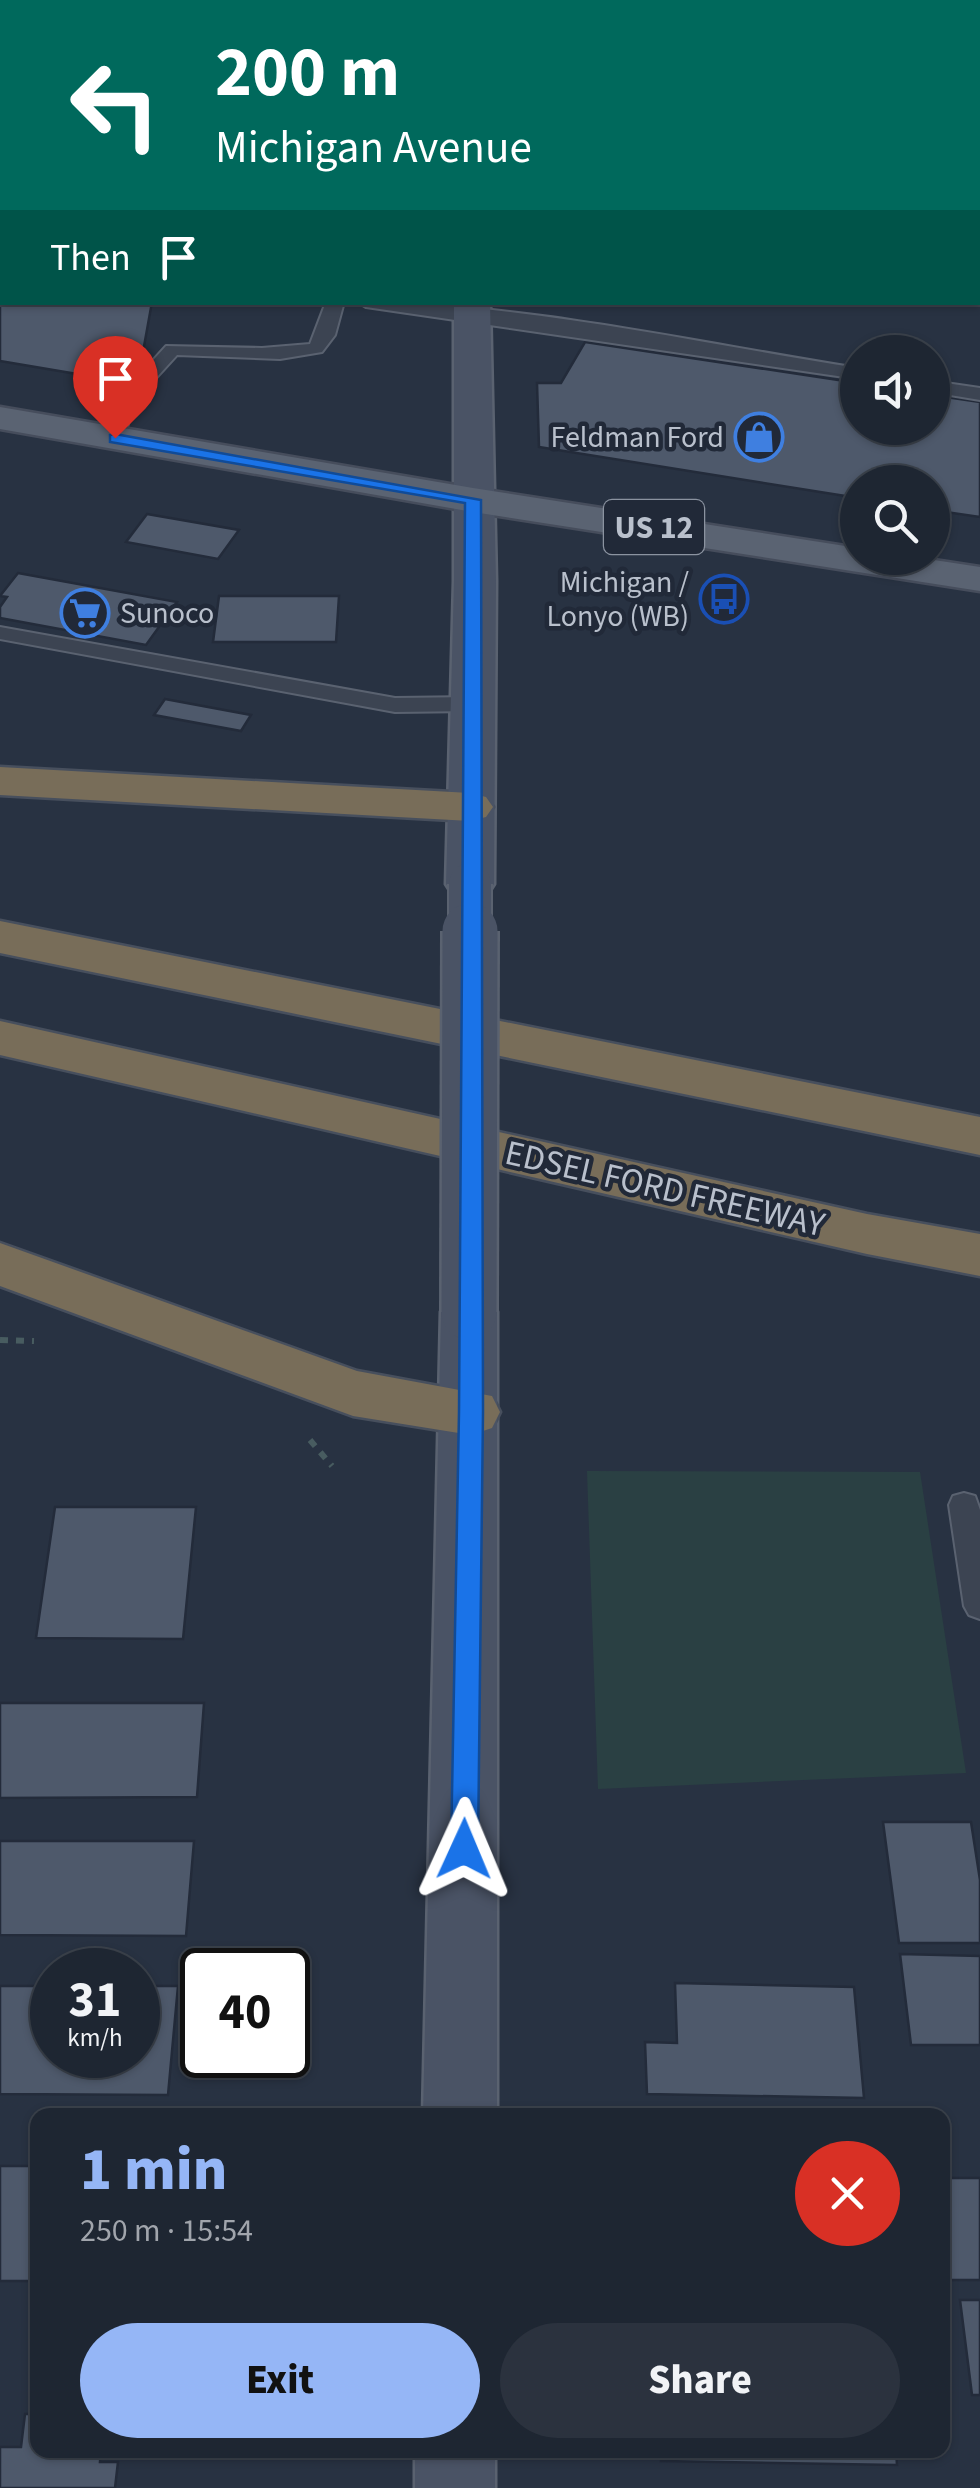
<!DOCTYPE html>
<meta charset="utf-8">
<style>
body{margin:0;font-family:"Source Sans 3",sans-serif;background:#2b323e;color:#f1f3f6;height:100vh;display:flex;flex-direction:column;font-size:38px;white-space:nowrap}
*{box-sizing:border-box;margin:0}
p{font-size:32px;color:#a1a5ac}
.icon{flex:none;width:55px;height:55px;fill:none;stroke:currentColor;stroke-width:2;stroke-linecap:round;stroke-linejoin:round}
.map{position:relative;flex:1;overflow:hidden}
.panel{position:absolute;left:30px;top:2108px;width:920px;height:350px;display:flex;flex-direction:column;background:#1e2632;border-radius:20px;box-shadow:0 2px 8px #0004,0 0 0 2px #3c434d}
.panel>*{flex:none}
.top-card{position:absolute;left:0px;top:0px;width:980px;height:305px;box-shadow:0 2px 8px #0004,0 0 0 2px #3c434d;background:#00695c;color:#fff;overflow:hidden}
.fabs{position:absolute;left:840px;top:335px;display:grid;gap:20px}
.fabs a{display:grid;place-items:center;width:110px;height:110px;border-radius:50%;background:#1e2632;box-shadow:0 2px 8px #0004,0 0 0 2px #3c434d;font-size:50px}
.speed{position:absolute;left:30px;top:1948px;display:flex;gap:20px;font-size:50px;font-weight:700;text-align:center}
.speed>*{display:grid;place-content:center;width:130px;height:130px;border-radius:50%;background:#1e2632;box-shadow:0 2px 8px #0004,0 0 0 2px #3c434d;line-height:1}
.speed small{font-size:25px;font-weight:400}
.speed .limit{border:5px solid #111;border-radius:15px;background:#fff;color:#111}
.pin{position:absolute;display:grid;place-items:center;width:85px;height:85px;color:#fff;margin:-102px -42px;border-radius:50% 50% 50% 0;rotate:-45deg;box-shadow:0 0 10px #0007}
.pin .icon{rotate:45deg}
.me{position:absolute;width:110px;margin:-55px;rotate:1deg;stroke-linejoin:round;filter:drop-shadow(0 0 8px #0008)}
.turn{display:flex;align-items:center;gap:35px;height:210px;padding:0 50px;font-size:45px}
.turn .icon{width:130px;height:130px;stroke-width:2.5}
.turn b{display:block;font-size:70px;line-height:85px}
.then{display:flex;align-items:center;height:95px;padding:0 50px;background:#0003;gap:20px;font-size:38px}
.round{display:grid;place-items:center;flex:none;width:105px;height:105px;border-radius:52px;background:#2b323e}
.headline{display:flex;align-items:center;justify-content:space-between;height:170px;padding:0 50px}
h1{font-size:60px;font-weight:800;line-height:75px;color:#95b6f6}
.primary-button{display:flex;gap:20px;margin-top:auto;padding:20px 50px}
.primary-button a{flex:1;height:115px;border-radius:60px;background:#95b6f6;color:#111;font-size:40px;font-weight:800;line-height:115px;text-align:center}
.primary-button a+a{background:#2b323e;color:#f1f3f6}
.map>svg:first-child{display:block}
.green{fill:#2a4043}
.building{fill:#4e596b;stroke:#232b3a;stroke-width:2.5}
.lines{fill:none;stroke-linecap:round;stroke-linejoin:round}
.lane-casing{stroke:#5a6270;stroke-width:4}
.street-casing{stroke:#5a6270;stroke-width:5}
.secondary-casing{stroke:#5a6270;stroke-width:5}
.primary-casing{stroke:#464d5c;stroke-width:5}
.highway-casing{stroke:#474f5d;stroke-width:5}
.path{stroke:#485c60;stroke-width:6;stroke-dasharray:8 8;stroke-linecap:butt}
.lane{fill:#3c4452;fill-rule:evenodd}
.street{fill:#3c4452;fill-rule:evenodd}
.secondary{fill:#4a5365;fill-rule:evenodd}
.primary{fill:#5a6372;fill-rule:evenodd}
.highway{fill:#786d59;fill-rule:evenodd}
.secondary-bridge-far1-casing{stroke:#5a6270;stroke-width:46;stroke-linecap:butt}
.secondary-bridge-casing{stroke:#5a6270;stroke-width:60;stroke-linecap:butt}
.secondary-bridge-far1{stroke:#4a5365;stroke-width:42}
.secondary-bridge{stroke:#4a5365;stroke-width:55}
.route{fill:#1a73e8;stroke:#114b97;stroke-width:2.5}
.labels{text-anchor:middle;stroke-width:9;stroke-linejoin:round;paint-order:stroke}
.far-poi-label{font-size:30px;fill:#b9c0cc;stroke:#212938;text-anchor:end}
.shield{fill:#212938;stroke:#8b93a0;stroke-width:2.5}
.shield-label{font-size:32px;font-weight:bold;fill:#b9c0cc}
.street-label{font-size:35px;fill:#b9c0cc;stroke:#212938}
</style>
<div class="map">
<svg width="980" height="2488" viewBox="0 0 980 2488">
<rect width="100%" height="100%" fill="#283242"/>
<!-- green -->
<path class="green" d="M587,1471L920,1472L966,1773L598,1789Z"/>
<!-- building -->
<path class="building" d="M0,257L2,302H152L141,363H85L83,375L0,361Z
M585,342L858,383V428H932V395L980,402V517L932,510V482H858V498L539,447L537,383H561Z
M147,514L239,530L218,559L126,542Z
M18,573L177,602L146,645L0,618V607L7,597L0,596Z
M219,596H339L336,642H213Z
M165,699L251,715L241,731L154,715Z
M55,1507H196L183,1639L36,1638Z
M0,1703H204L197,1797L0,1798Z
M883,1822H971L980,1880V1943H899Z
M0,1841H194L186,1936L0,1935Z
M900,1954L980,1956V2045H911Z
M675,1983L854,1987L864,2098L647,2094L645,2042L677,2043Z
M0,1986H52V2055H138V1986H178L168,2095L0,2094Z
M0,2166H38V2281H0Z
M942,2178H980V2280H945Z
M960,2300H980V2395H972Z
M25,2414H38V2450H101L100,2462H118L115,2488H0V2447H21Z
M661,2450H896L897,2465L661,2461Z"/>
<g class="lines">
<!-- lane casing -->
<g class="lane-casing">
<path id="lane" d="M696,0H710V2H696Z
M0,224H2V234H0Z
M326,302H344L335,335L322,352L280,359L177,355L136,400L122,442L105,438L117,400L166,346L262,348L310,344Z
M358,302C518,302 698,343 858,368V379L366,307Z
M932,381L980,388V400L932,392Z
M0,627L395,698L473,697L484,704L473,711L395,712L0,639Z
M964,1493L975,1496L980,1510V1619L969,1615L964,1606L949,1505L953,1496Z"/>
</g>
<!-- street casing -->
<g class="street-casing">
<path id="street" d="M903,0H933L934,2H905Z
M978,180L980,181V208L978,207Z"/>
</g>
<!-- secondary casing -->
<g class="secondary-casing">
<path id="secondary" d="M456,0H486V2H457Z
M454,302H490L496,581L494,884L487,895L470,899L453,895L446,884L454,581Z
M469,1290L489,1297L497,1312V2115H423L441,1312L449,1297Z
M415,2450H495V2488H415Z"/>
</g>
<!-- primary casing -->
<g class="primary-casing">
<path id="primary" d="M0,407L473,488L858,548V558H921L980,567V591L473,512L0,429Z"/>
</g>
<!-- highway casing -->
<g class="highway-casing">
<path id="highway" d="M0,767L470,793L486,797L493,807L486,817L470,821L0,795Z
M0,921L980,1117V1155L0,953Z
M0,1021L867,1214L980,1234V1276L867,1254L0,1055Z
M0,1243L357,1371L492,1396L500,1412L492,1428L471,1435L353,1416L0,1286Z"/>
</g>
<!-- path -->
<path class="path" d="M0,1340L34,1341
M310,1440L332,1466"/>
<!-- lane -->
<use href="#lane" class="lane"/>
<!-- street -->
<use href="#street" class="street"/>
<!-- secondary -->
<use href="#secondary" class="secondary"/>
<!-- primary -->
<use href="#primary" class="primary"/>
<!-- highway -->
<use href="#highway" class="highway"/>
<!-- secondary-bridge-far1 casing -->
<g class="secondary-bridge-far1-casing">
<path id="secondary-bridge-far1" d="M470,933V884"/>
</g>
<!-- secondary-bridge casing -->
<g class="secondary-bridge-casing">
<path id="secondary-bridge" d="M469,1312L470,931"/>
</g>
<!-- secondary-bridge-far1 -->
<use href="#secondary-bridge-far1" class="secondary-bridge-far1"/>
<!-- secondary-bridge -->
<use href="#secondary-bridge" class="secondary-bridge"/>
</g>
<!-- route -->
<path class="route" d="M115,434L481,500L483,1412L478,1849L474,1858L464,1862L455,1858L451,1849L459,1412L465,503L110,442V435Z"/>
<!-- icons -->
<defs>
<g id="shop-ring" transform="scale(2.5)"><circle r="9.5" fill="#212938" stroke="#3f7fe0" stroke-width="1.5"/><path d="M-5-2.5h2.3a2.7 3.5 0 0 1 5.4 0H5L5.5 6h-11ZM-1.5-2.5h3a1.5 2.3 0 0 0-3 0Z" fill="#3f7fe0"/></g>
<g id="bus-ring" transform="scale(2.5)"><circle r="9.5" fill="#212938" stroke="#1a4fb4" stroke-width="1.5"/><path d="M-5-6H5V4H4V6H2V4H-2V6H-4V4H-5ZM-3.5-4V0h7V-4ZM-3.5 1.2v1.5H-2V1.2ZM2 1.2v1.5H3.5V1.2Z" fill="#1a4fb4"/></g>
<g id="supermarket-ring" transform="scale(2.5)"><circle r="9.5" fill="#212938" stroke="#3f7fe0" stroke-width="1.5"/><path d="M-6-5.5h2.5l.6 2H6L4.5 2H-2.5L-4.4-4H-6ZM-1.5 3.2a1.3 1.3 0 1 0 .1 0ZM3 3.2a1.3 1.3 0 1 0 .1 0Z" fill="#3f7fe0"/></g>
</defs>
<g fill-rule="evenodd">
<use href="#shop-ring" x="759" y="437"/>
<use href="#bus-ring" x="724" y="599"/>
<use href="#supermarket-ring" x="85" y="613"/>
</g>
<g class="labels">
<!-- far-poi labels -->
<g class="far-poi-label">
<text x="724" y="447">Feldman Ford</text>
<text x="689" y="592">Michigan /<tspan x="689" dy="34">Lonyo (WB)</tspan></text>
<text x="120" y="623" text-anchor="start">Sunoco</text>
</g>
<!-- shield labels -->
<rect class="shield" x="604" y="500" width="100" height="54" rx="8"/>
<g class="shield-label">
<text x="654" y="538">US 12</text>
</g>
<!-- street labels -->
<g class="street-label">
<text transform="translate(665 1188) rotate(13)" y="12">EDSEL FORD FREEWAY</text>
</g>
</g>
</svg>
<div class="fabs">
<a><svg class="icon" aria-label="sound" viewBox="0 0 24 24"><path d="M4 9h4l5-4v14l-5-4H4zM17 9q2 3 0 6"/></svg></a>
<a><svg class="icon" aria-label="search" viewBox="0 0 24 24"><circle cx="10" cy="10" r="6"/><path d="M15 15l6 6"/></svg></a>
</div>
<div class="speed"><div>31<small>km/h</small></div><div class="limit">40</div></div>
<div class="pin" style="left:115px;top:438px;background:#d93025"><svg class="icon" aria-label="arrive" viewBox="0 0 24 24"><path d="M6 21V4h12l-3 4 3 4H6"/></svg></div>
<svg class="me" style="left:464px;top:1849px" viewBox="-20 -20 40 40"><path d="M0-17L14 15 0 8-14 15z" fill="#1a73e8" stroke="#fff" stroke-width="4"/></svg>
<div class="top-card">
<div class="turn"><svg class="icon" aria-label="left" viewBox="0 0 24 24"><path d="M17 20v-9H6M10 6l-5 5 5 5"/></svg><div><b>200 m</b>Michigan Avenue</div></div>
<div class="then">Then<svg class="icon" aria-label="arrive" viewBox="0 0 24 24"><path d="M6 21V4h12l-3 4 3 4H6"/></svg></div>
</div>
<section class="panel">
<div class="headline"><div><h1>1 min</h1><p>250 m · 15:54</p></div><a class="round" style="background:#d93025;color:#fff"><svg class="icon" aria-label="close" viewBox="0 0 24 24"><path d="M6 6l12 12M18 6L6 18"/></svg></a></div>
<div class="primary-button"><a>Exit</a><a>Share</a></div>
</section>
</div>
